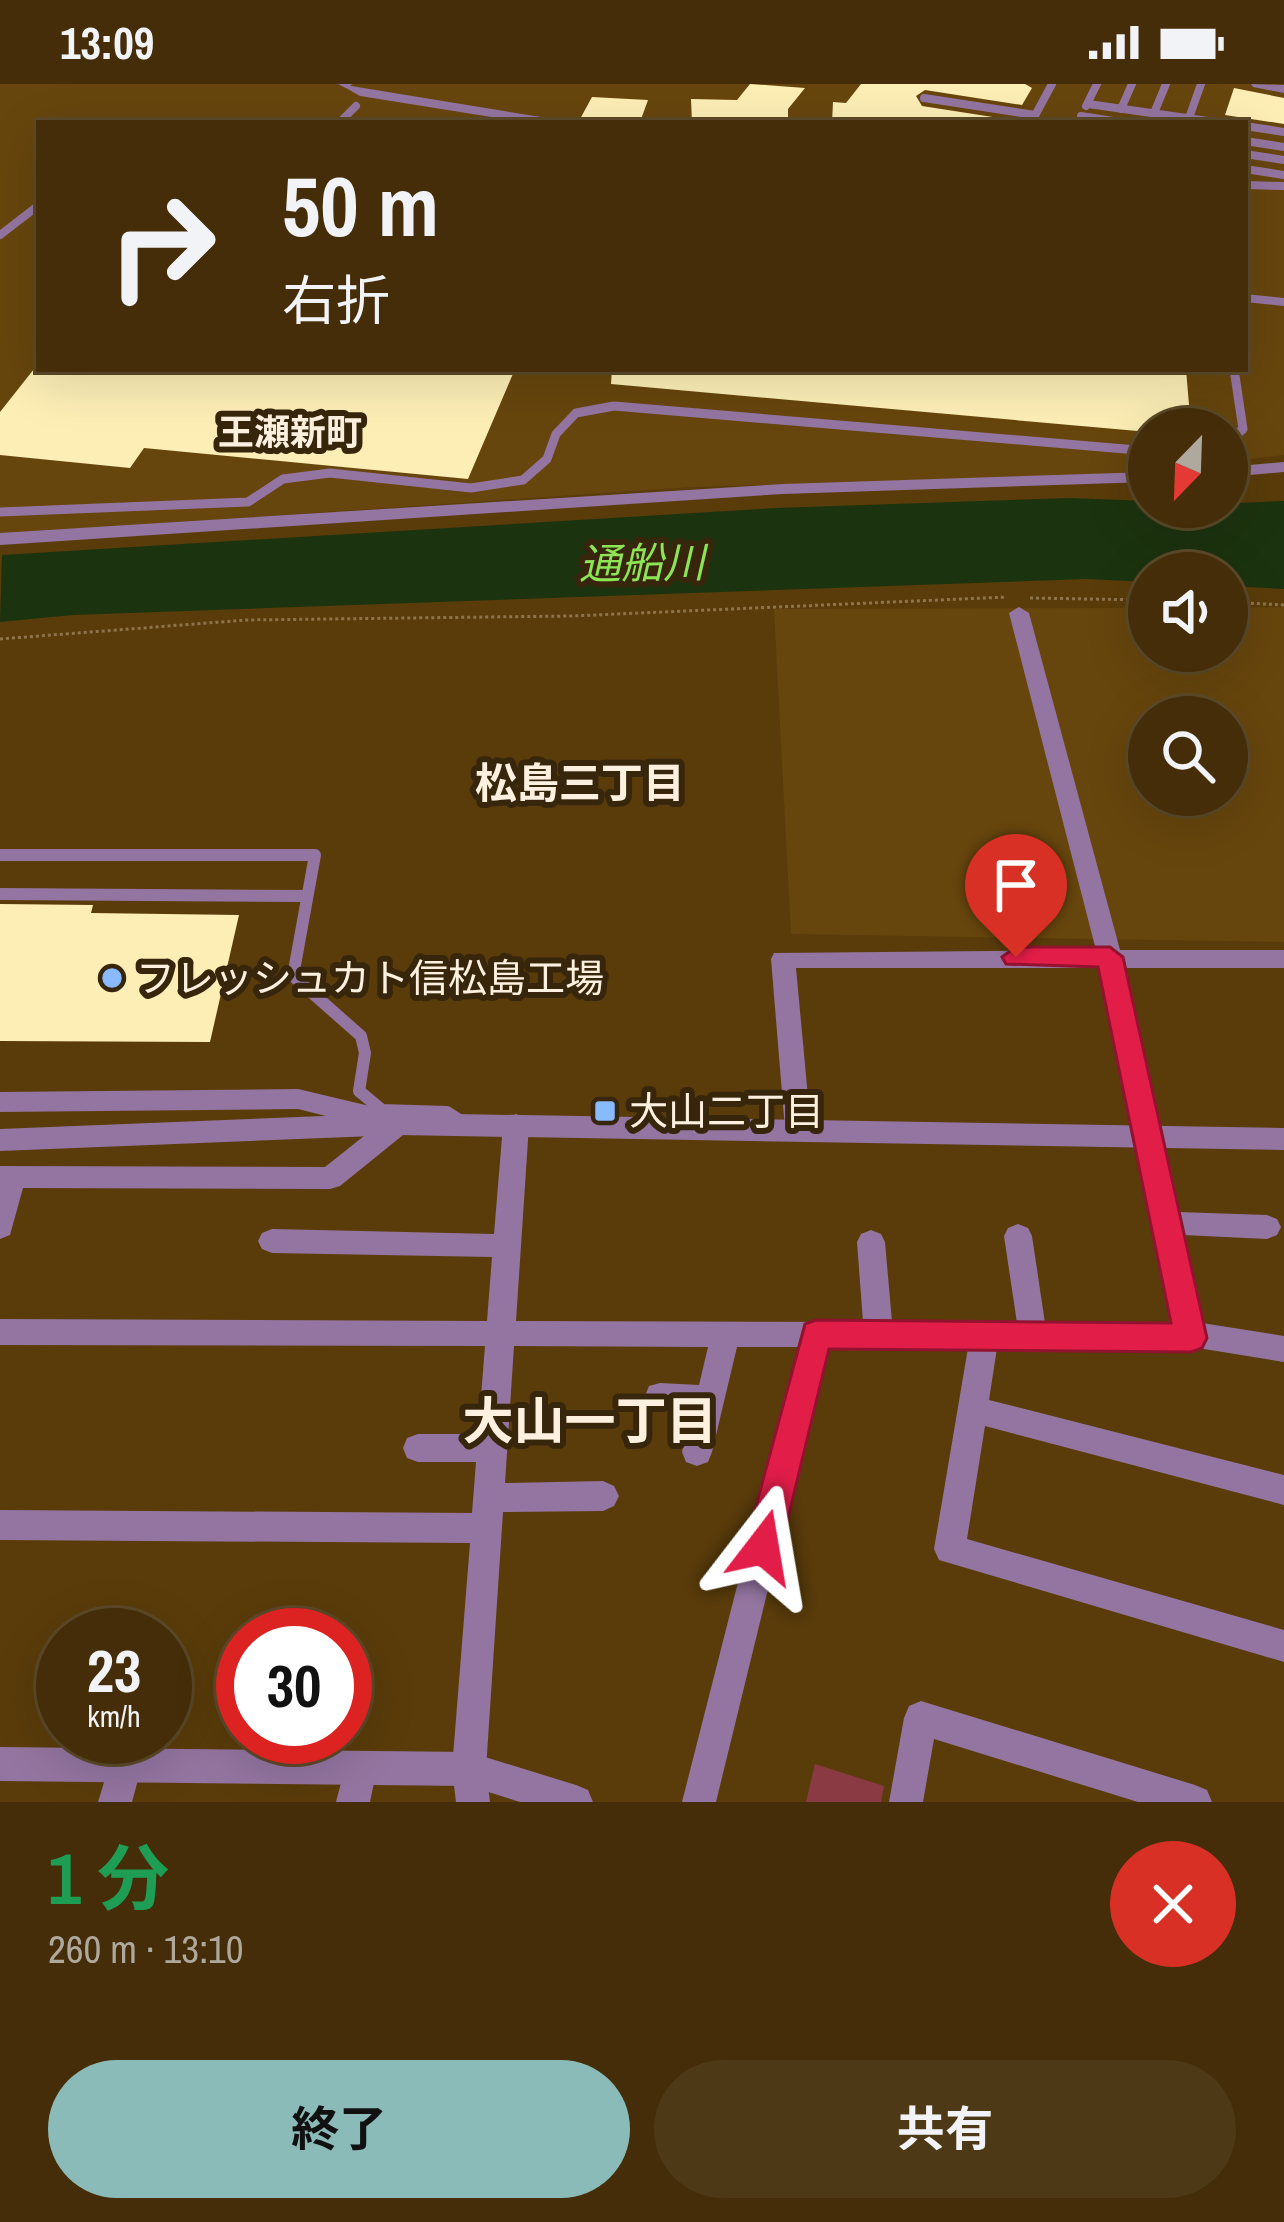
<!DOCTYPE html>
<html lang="ja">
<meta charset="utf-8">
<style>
body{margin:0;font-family:"Archivo Narrow","Noto Sans JP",sans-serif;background:#4e3916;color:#f1f3f6;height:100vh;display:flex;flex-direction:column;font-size:45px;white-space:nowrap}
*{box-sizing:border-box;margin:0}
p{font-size:39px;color:#afa89c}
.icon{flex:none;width:66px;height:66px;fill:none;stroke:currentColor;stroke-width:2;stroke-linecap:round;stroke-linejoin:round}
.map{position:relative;height:1718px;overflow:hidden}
.side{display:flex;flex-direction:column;background:#442d08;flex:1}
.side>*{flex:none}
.guide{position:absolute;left:36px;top:36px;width:1212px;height:252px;border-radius:0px;box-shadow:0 12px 48px #0002,0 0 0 3px #5c4929;background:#442d08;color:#f1f3f6;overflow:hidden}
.needle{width:78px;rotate:203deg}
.fabs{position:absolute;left:1128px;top:324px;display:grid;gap:24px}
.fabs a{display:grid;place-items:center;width:120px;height:120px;border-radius:50%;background:#442d08;box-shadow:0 12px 48px #0002,0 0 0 3px #5c4929;font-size:60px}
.speed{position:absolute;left:36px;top:1524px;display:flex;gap:24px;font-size:60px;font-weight:700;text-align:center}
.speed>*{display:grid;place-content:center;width:156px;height:156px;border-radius:50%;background:#442d08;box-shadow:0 12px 48px #0002,0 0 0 3px #5c4929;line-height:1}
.speed small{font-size:30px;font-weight:400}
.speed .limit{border:18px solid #d22;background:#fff;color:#111}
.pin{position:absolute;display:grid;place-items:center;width:102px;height:102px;color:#fff;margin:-123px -51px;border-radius:50% 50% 50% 0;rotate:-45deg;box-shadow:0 0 12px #0007}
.pin .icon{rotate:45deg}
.me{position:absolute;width:132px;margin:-66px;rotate:14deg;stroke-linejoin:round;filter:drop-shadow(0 0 9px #0008)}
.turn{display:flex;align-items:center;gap:42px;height:252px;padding:0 48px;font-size:54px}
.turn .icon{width:156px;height:156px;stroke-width:2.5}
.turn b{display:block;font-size:84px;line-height:102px}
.round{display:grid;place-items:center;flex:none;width:126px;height:126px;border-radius:63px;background:#4e3916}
.head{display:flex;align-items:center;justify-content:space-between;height:204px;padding:0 48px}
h1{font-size:72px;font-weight:700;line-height:90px;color:#1e9e55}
.primary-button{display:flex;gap:24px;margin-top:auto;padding:24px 48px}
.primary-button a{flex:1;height:138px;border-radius:72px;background:#8bbbb9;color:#111;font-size:48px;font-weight:700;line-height:138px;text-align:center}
.primary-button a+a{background:#4e3916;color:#f1f3f6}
.status{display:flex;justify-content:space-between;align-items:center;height:84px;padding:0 60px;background:#442d08;direction:ltr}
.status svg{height:33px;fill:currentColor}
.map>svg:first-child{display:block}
.built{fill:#67460d;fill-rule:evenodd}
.green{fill:#8a3a43}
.water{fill:#1c330f}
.building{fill:#fceeb5}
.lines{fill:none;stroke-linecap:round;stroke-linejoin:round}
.path{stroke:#8d744c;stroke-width:3;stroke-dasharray:3 3;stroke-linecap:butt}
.service-far2{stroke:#9475a1;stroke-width:8}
.service-far1{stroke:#9475a1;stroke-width:9}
.service{stroke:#9475a1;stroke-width:12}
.minor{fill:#9475a1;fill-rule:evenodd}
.tertiary{fill:#9475a1;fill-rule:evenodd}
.route{fill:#e11d48;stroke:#92132f;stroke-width:3}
.poi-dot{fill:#88bafc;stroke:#37260c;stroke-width:4.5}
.labels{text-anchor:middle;stroke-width:12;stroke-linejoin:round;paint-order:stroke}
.far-neighbourhood-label{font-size:36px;font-weight:bold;fill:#fdf0de;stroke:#37260c}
.poi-label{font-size:39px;fill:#fdf0de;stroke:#37260c;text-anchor:start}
.water-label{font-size:42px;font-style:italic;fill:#8de556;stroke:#37260c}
.neighbourhood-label{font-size:42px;font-weight:bold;fill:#fdf0de;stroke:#37260c}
.near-neighbourhood-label{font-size:51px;font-weight:bold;fill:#fdf0de;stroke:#37260c}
</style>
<div class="status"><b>13:09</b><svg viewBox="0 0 49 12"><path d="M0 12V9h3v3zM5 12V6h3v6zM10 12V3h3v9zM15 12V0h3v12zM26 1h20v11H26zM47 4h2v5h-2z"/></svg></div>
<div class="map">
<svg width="1284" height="1718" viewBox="0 0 1284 1718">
<rect width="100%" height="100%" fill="#5a3c0a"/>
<!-- built -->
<path class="built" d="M0,0H1284V371L1227,378V345H1149V386L1114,390L693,403L0,450ZM39,39H1245V285H39Z
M1284,523V858L791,850L774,525L1149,524V567H1227V524ZM1149,633H1227V711H1149Z"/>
<!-- green -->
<path class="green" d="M815,1680L884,1702L881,1718H806Z"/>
<!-- water -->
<path class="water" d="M1069,414L1149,417V423L1284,417V505L1227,502V489H1149V498L1086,495L73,531L0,538L2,471L776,424Z"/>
<!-- building -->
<path class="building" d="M750,0L805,4L788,25V39H692L691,15L737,16Z
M861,0H1025L1032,4L1022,21L925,6L916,12L922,22L1012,36L1010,39H832L833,18L846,19Z
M1234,4L1284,14V40L1225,31Z
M592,13L648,16L640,38L580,35Z
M34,285H515L468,395L144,364L130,384L0,371V328Z
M612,285H1186L1191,345L1149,348L611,300Z
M0,820L93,821L91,829L239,831L210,958L0,957Z"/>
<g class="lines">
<!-- path -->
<path class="path" d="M1030,514L1149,516
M1227,518L1284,521
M0,555L246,536L571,532L1007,513"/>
<!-- service-far2 -->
<path class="service-far2" d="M924,14L1035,31
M1088,20L1222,39
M1086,22L1097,0
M1121,25L1132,0
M1154,29L1166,0
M1081,32L1126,39
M1189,34L1201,0
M339,39L356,22
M1031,39L1052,0
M1245,42L1284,48
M1245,57L1284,63
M1245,70L1284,76
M1245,85L1284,91
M0,151L39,121
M1245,214L1284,218"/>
<!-- service-far1 -->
<path class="service-far1" d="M1227,359L1243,345L1234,285
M0,428L248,418L283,395L330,389L471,404L523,396L547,375L556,350L576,329L614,322L1149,367"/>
<!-- service -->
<path class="service" d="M0,771H315L293,892L361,952L365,969L359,1007L382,1026L447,1028L461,1037
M0,810L307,812"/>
<!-- minor -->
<path class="minor" d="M339,0L553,35L560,39H528L360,12Z
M1245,97L1284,98V106L1245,105Z
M1284,378V388L1227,393V383Z
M1149,388V398L783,410L0,461V449L783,400Z
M1019,523L1029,529L1120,866H1284V884H1124L1178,1128L1267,1131L1277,1135L1281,1143L1277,1151L1267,1155L1183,1151L1202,1239L1284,1252V1278L1204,1265L997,1264L989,1316L1284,1391V1421L985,1342L967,1455L1284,1546V1578L939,1476L934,1465L968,1264H827L716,1718H682L798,1263H737L712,1368L708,1378L697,1382L686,1378L682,1368L692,1327L649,1322L645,1312L649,1302L660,1299L699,1301L708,1263L514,1262L505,1399L603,1397L614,1402L619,1412L614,1422L603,1427L503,1428L486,1685L490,1718H456L452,1685L470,1459L0,1456V1426L472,1429L476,1378H418L407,1374L403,1364L407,1354L418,1350H478L485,1262L0,1261V1235L487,1237L492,1173L272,1169L262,1165L258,1157L262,1149L272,1145L494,1150L503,1041L507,1034L516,1030L525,1034L529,1041L516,1237L863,1238L857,1158L861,1150L871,1146L881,1150L885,1158L892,1238L1017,1239L1004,1152L1008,1144L1018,1140L1028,1144L1032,1152L1045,1239H1173L1100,884H796L811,1045L807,1052L798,1056L789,1052L785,1045L771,875L774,869L1096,866L1009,529Z
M298,1005L399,1029L408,1033L412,1040L408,1047L340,1102L330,1105L23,1104L10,1151L0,1155V1082L325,1083L374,1044L298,1025L0,1028V1008Z
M921,1617L1195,1701L1207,1706L1212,1718H1138L934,1655L923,1718H889L904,1634L909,1622Z
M125,1664L137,1669L142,1681L132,1718H98L113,1669Z
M360,1667L372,1672L377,1684L370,1718H336L348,1672Z"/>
<!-- tertiary -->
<path class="tertiary" d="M338,0H353L346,4Z
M1251,0L1284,1V9L1253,3Z
M399,1029L1284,1044V1066L399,1051L0,1067V1045Z
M0,1663L469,1668L576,1701L588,1706L593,1718H520L469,1702L0,1697Z"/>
</g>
<!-- route -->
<path class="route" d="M1016,863H1110L1123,873L1207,1254L1202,1264L1191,1268L829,1265L781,1463L776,1475L763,1480L750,1475L745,1463L805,1240L816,1236L1171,1239L1098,883L1006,880L1002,873Z"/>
<!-- markers -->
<g class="poi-dot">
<circle cx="112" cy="894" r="12"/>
<rect x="593" y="1015" width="24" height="24" rx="6"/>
</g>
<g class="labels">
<!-- far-neighbourhood labels -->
<g class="far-neighbourhood-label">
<text x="290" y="361">王瀬新町</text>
</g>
<!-- poi labels -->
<g class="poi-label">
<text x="136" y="908">フレッシュカト信松島工場</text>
<text x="629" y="1041">大山二丁目</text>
</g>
<!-- water labels -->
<g class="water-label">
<text transform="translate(642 479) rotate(-1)" y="15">通船川</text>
</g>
<!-- neighbourhood labels -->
<g class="neighbourhood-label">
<text x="580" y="714">松島三丁目</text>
</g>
<!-- near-neighbourhood labels -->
<g class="near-neighbourhood-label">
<text x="590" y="1355">大山一丁目</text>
</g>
</g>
</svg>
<div class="fabs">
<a><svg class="needle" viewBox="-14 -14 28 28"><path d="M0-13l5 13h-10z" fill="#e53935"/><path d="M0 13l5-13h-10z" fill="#afa89c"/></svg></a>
<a><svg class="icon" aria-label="sound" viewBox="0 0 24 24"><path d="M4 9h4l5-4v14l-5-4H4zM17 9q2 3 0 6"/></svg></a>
<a><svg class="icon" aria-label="search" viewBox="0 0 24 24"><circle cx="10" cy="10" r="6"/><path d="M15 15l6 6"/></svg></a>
</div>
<div class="speed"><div>23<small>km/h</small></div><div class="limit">30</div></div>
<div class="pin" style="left:1016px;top:873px;background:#d93025"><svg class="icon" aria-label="arrive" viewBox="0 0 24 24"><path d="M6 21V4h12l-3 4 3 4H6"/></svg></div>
<svg class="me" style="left:763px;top:1463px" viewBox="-20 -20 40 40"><path d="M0-17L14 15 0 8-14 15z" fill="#e11d48" stroke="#fff" stroke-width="4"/></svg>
<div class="guide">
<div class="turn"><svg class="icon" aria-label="right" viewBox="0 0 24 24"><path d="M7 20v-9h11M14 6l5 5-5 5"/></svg><div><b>50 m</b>右折</div></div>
</div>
</div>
<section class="side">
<div class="head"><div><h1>1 分</h1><p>260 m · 13:10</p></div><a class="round" style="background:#d93025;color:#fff"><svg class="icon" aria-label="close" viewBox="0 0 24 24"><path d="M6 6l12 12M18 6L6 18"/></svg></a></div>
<div class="primary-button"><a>終了</a><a>共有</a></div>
</section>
